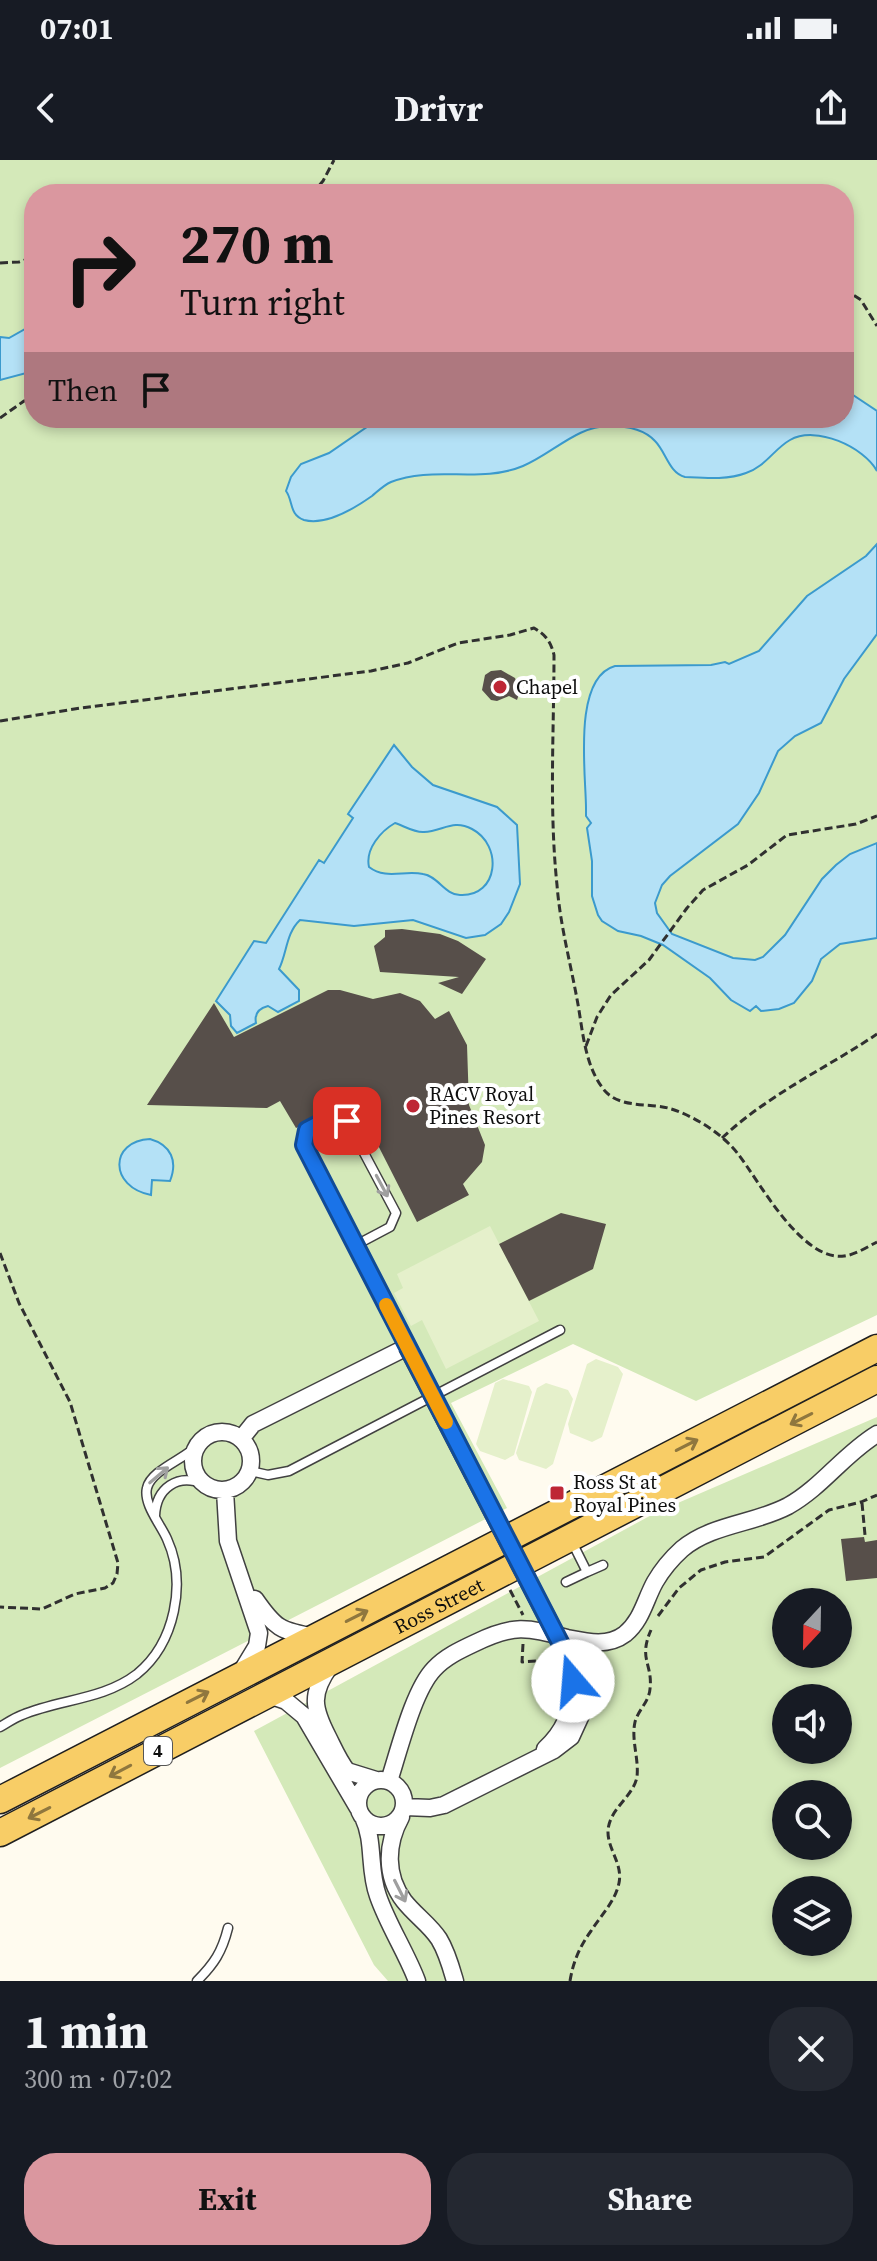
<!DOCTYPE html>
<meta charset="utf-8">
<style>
body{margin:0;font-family:"Source Serif 4",serif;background:#242831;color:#f1f3f6;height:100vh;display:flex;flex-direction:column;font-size:30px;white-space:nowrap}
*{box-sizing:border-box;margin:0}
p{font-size:26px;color:#9ea1a6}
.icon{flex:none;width:44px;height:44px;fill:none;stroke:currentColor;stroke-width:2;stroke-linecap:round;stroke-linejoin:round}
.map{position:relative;height:1821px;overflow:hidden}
.drawer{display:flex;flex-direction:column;background:#171b24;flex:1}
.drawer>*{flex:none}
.banner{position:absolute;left:24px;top:24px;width:830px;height:244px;border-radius:32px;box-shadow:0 4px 12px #0003;background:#da979f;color:#111;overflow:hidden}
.needle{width:52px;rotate:202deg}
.controls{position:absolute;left:772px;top:1428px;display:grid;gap:16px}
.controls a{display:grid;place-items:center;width:80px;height:80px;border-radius:50%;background:#171b24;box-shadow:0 4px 12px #0003;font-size:40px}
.pin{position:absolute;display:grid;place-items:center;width:68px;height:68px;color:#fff;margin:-34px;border-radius:16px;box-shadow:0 4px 12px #0006}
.me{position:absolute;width:88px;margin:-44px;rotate:342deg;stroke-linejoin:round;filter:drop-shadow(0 0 6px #0008)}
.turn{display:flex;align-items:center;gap:28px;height:168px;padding:0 24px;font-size:36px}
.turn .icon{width:104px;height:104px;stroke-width:2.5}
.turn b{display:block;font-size:56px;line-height:68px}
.then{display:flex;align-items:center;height:76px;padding:0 24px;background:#0003;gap:16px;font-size:30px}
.round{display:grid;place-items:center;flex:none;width:84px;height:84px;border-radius:32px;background:#242831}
.overview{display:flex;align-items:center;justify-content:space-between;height:136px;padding:0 24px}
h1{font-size:48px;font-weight:700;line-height:60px}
.cta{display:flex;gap:16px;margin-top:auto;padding:16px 24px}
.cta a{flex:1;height:92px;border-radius:32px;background:#da979f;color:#111;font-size:32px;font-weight:700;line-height:92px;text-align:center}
.cta a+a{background:#242831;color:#f1f3f6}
.status{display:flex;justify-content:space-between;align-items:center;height:56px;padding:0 40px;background:#171b24;direction:ltr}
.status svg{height:22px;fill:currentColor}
header{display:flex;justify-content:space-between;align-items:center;height:104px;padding:0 24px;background:#171b24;font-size:36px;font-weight:700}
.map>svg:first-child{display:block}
.green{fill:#d4e9b9;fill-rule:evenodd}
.pitch{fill:#e5f0cb}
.water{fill:#b4e1f6;stroke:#3b9acd;stroke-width:2;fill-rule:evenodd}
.building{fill:#574f4a}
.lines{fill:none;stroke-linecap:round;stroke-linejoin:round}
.service-casing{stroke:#414141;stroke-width:11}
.minor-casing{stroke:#414141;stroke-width:19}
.primary-casing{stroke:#1f1f1f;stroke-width:29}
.path{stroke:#303030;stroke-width:3;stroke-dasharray:8 4;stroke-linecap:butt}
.service{stroke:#fff;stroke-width:8}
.minor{stroke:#fff;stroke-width:16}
.primary{stroke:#f8cd66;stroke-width:26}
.minor-bridge-casing{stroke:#414141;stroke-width:19;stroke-linecap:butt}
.minor-bridge{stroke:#fff;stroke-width:16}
.oneway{stroke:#9f9f9f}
.oneway2{stroke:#8f773e}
.route-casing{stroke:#114b97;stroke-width:20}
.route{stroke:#1a73e8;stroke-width:14}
.slow{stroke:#f59e0b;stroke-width:14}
.poi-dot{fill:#be2635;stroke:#fff;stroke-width:3}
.labels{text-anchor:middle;stroke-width:8;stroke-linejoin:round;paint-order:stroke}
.shield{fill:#fff;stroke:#565656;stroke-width:2}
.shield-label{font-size:18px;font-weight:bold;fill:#0e0e0e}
.poi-label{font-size:20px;fill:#0e0e0e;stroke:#fff;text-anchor:start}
.street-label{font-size:20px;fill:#0e0e0e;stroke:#fff}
</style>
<div class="status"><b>07:01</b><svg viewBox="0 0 49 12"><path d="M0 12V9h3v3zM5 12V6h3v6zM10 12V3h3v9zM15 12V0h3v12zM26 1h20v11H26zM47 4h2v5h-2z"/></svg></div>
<header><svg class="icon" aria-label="back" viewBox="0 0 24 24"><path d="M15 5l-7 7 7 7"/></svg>Drivr<svg class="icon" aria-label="share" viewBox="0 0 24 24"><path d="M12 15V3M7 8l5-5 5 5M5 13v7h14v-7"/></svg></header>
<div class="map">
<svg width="877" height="1821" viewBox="0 0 877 1821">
<rect width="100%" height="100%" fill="#fffbef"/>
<!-- green -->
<path class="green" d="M0,0H877V1155L696,1241L573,1184L451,1243L507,1348L0,1608ZM34,34H844V258H34Z
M877,1257V1821H388L374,1805L254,1571L657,1352ZM786,1442H838V1494H786ZM786,1538H838V1590H786ZM786,1634H838V1686H786ZM786,1730H838V1782H786Z"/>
<!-- pitch -->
<path class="pitch" d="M490,1066L539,1161L446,1209L422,1160L411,1166L394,1133L403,1128L397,1114Z
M596,1199L618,1207L623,1214L602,1277L592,1282L570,1273L568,1264L587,1204Z
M503,1219L529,1226L532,1232L514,1295L505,1300L480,1291L476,1284L495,1223Z
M546,1223L568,1230L573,1239L553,1304L546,1309L519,1300L516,1293L537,1228Z"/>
<!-- water -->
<path class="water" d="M34,164V211L0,220V177L9,178Z
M844,229L877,251V311C864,287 816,265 790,280C774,289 765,307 746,313C728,320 705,318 685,317C669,313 666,292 655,281C644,269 625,266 610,266C578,265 552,294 523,306C480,324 434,305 391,322C384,325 378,331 372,336C355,348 326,366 304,360C289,355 293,340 286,331L291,317L301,304L329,293L380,258H679L699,261L722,258H844Z
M877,384V474L844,519L821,563L795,576L778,591L759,633L738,664L670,716L662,725L655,743L657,753L672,774L733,798L755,800L763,797L785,775L822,719L836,705L850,694L877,683V778L840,784L821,799L812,821L794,843L779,849L761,851L756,846L750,851L731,840L710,818L663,785L641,776L618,771L602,761L598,755L592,736V701L587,668L591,663L586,656V648C586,615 572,518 615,506L711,505L725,502L729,504L759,491L807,436L866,396Z
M394,585L412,607L433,625L497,647L517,665L520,724L509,752L501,764L485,775L466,778L413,760L354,766L300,760C286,773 287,793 279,809L299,830V841L278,852L268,846C260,848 254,853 256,863L237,873L231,866L230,855L216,841L254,781L266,783L319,700L324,703L353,658L348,654ZM395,663C404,666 415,673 424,672C443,671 453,659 472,669C503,685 499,737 460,735C445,735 438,716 423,714C404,710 386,720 369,707C365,689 381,671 395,663Z
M150,979C171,985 178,1001 170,1021L152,1020L151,1035C109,1027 109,981 150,979Z"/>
<!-- building -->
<path class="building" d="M501,510L515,518L520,531L517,540L509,536L497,541L491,540L482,530L485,515L491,511Z
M402,769L440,774L458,781L486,799L462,834L438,823L459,817L380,812L374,786L385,777V770Z
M328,830H340L373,839L400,833L420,841L435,859L449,851L467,885L469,945L485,985L482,1002L463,1024L469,1035L417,1062L355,940L296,968L280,941L267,948L147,945L214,843L234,877Z
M561,1053L606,1064L593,1109L529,1141L499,1084Z
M864,1377L865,1382L877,1380V1418L846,1421L841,1379Z"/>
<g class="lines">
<!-- service casing -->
<g class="service-casing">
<path id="service" d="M356,1085L390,1067L396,1053L347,961L334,956L307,970L304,985L407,1187
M250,1311L268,1315L289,1311L560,1170
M155,1356C156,1328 178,1313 203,1324
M572,1382L587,1412L603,1405
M566,1422L587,1412
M0,1567C7,1563 14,1558 22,1555C60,1539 103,1540 137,1514C175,1483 187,1423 167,1379C161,1365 143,1344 147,1328C151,1310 185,1299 198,1285
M197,1821C214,1804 222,1792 228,1768"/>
</g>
<!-- minor casing -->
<g class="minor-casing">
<path id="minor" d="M193 1301a29 29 0 1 1 58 0a29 29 0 1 1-58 0Z
M241,1279L253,1264L407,1187
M225,1331L228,1381L259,1473L257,1486L240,1514
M255,1439C275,1468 280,1471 315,1477
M330,1506C310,1534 313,1548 328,1577C334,1589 339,1601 347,1611L376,1620
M266,1534L286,1541L304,1556L358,1648
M545,1589C566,1570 575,1544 572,1516
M358 1643a23 23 0 1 1 46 0a23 23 0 1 1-46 0Z
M389,1621C399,1591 413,1531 434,1509C445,1497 460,1490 475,1483C514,1464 526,1467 567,1478C587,1482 608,1487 625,1474C642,1460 645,1440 655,1422C662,1410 672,1398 682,1389C712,1364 754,1364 788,1346C822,1327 844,1294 877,1274
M405,1647L430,1648L444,1645L554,1590L571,1577L582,1553L584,1539L582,1523L566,1494
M363,1657C375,1682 368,1709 378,1736C388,1765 406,1792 417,1821
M401,1657C386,1684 385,1716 404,1741C415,1755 430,1765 439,1779C447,1792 451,1807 455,1821"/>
</g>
<!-- primary casing -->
<g class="primary-casing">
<g id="primary">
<path d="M0,1640L877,1188"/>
<path id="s1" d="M0,1673L877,1219"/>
</g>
</g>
<!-- path -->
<path class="path" d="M312,34L323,21L334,0
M0,103L19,102L34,97
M844,129L861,140L877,166
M0,258L24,241L34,239
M0,561L81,548L371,511L408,503L458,483L510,475L534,468C546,475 551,482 554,495C554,571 549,649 557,725C560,764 570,801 577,839C583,870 584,906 605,931C620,948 648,943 668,948C693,955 723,974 738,994C760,1022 801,1101 844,1096C855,1095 867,1087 877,1082
M586,886L597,857L611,835L649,800L687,748L703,730L748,705L787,675L856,664L877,656
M722,978C769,934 825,909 877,874
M0,1093L19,1143L70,1242L118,1403L117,1414L113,1423L105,1428L75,1434L42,1449L0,1447
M862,1343L865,1375
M510,1430L523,1455
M658,1456L679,1428L701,1410L725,1402L764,1397L829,1350L861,1342L877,1335
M523,1484L522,1502L553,1500
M570,1821C573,1802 580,1786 591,1771C601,1755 615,1742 619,1723C623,1703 607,1689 608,1670C610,1648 633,1637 637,1617C639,1598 631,1580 635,1562C638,1550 649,1542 650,1529C653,1504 638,1499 651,1470"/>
<!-- service -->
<use href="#service" class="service"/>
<!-- minor -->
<use href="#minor" class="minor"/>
<!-- primary -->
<use href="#primary" class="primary"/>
<!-- minor-bridge casing -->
<g class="minor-bridge-casing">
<path id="minor-bridge" d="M407,1187L566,1494"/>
</g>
<!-- minor-bridge -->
<use href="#minor-bridge" class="minor-bridge"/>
</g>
<!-- one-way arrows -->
<defs><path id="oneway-shaft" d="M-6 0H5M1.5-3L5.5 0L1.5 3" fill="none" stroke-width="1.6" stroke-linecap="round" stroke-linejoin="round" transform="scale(2)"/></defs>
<g class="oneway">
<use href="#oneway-shaft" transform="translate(382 1026) rotate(62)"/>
<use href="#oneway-shaft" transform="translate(159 1315) rotate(-40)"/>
<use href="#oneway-shaft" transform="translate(400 1731) rotate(63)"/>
</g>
<g class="oneway2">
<use href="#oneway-shaft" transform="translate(801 1259) rotate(153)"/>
<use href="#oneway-shaft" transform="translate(687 1285) rotate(-27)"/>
<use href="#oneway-shaft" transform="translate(357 1456) rotate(-27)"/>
<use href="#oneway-shaft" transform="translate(198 1537) rotate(-27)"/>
<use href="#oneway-shaft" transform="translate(120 1611) rotate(152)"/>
<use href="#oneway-shaft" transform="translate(39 1653) rotate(153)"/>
</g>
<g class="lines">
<!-- route casing -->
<g class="route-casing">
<path id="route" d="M347,961L334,956L307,970L304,985L566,1494L573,1521"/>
</g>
<!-- route -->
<use href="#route" class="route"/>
<!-- slow -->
<path class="slow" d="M386,1145L446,1262"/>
</g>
<!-- markers -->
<g class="poi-dot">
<circle cx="500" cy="527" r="8"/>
<circle cx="413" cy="946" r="8"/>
<rect x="549" y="1325" width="16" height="16" rx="4"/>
</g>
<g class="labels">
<!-- shield labels -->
<rect class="shield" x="144" y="1577" width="28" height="28" rx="6"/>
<g class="shield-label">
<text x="158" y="1597">4</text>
</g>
<!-- poi labels -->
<g class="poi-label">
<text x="516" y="534">Chapel</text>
<text x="429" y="941">RACV Royal<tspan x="429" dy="23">Pines Resort</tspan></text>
<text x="573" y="1329">Ross St at<tspan x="573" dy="23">Royal Pines</tspan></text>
</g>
<!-- street labels -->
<g class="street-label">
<text dy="7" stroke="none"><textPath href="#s1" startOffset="494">Ross Street</textPath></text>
</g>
</g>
</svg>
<div class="controls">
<a><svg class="needle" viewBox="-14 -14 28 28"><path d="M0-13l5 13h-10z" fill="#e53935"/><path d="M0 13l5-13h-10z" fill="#9ea1a6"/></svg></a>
<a><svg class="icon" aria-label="sound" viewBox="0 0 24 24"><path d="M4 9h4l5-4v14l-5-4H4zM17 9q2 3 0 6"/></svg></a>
<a><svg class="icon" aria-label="search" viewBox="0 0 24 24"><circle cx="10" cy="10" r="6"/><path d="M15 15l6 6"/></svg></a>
<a><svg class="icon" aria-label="layers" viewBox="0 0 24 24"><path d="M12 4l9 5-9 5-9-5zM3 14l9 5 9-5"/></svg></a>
</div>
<div class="pin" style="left:347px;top:961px;background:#d93025"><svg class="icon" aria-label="arrive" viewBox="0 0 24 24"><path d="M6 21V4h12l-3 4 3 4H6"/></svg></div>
<svg class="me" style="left:573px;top:1521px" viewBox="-20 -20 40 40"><circle r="19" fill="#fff"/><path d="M0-13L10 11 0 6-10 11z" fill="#1a73e8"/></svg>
<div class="banner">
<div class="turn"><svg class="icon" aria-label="right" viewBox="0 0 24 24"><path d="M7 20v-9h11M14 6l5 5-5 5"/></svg><div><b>270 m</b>Turn right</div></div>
<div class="then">Then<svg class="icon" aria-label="arrive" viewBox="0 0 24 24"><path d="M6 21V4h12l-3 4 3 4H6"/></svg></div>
</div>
</div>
<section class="drawer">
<div class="overview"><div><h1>1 min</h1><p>300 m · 07:02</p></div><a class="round"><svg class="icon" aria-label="close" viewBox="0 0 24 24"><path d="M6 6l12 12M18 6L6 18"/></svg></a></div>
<div class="cta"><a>Exit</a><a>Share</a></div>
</section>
